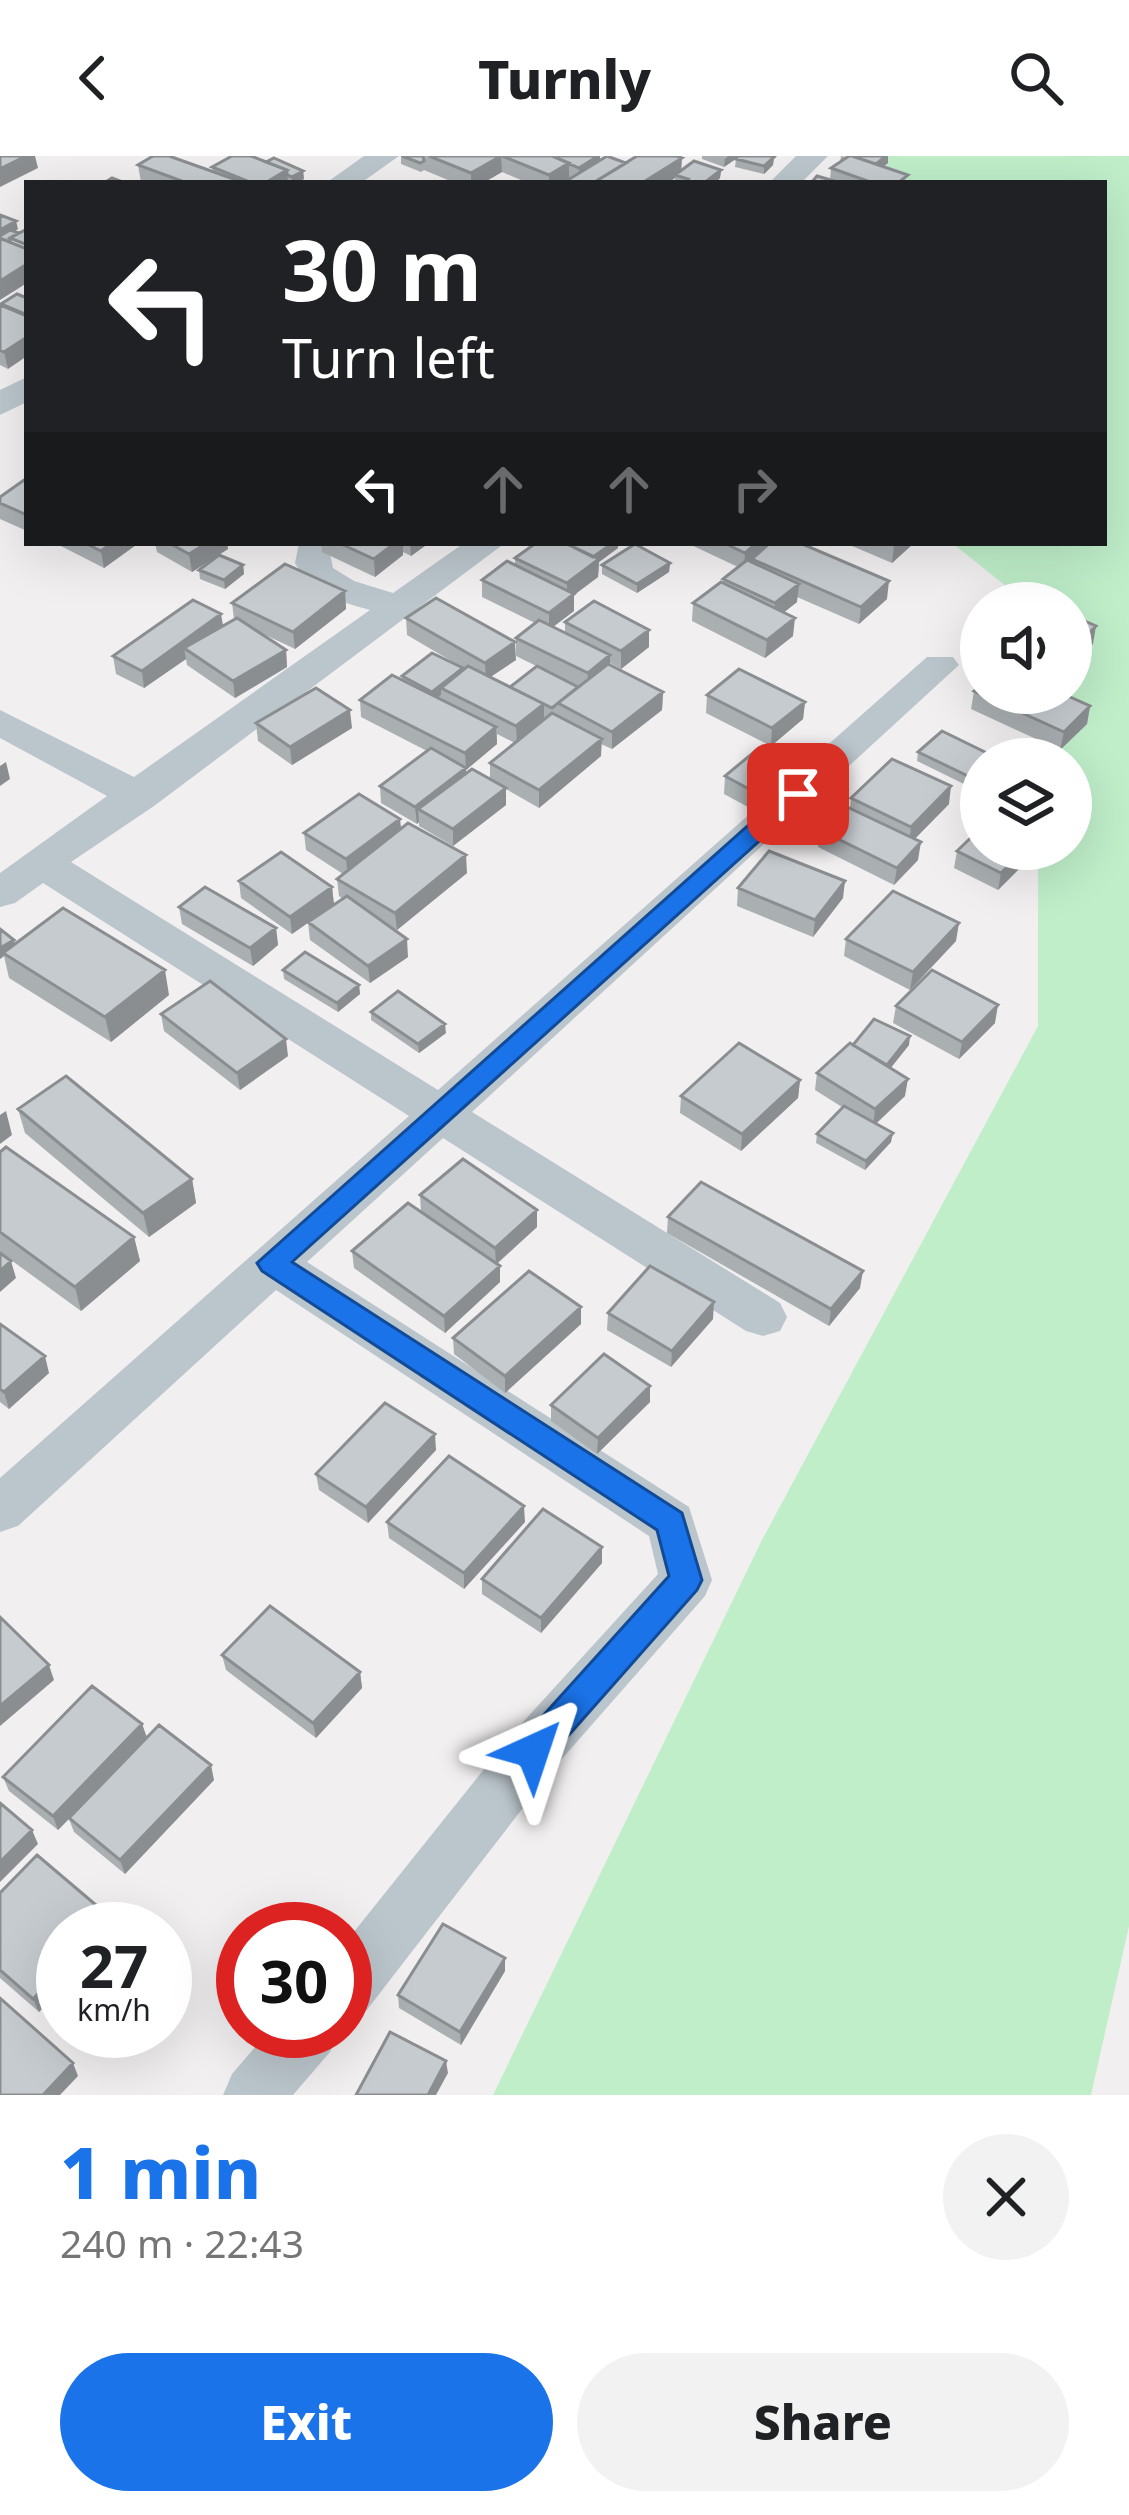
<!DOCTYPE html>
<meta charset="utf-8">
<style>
body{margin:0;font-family:"Noto Sans",sans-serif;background:#f2f2f2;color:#202124;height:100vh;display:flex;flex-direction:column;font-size:45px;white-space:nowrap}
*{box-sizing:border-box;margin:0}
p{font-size:39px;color:#757577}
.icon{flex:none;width:66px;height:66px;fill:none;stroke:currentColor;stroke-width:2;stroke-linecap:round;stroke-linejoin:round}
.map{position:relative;height:1939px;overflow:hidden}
.drawer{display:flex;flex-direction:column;background:#fff;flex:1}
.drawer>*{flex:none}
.banner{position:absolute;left:24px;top:24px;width:1083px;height:366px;border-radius:0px;box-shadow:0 12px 48px #0002;background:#202124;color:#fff;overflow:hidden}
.tools{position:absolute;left:960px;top:426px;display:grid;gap:24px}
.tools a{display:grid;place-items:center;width:132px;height:132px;border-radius:50%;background:#fff;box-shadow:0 12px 48px #0002;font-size:60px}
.speed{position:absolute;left:36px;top:1746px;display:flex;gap:24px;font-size:60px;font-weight:700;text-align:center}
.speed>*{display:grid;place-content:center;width:156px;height:156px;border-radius:50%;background:#fff;box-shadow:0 12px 48px #0002;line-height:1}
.speed small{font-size:30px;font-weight:400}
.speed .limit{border:18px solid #d22;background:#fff;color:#111}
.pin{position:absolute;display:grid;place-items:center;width:102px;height:102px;color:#fff;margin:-51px;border-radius:24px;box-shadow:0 6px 18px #0006}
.me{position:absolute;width:132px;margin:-66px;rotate:42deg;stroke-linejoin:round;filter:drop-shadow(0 0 9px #0008)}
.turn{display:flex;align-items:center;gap:42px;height:252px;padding:0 60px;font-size:54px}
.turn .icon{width:156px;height:156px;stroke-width:2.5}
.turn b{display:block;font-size:84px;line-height:102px}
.lanes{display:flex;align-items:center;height:114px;padding:0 60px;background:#0003;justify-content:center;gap:60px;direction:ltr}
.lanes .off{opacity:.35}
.round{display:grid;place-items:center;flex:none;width:126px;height:126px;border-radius:63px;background:#f2f2f2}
.summary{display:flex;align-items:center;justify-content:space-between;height:204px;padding:0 60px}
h1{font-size:72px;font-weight:800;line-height:90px;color:#1a73e8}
.primary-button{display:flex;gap:24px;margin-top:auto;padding:24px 60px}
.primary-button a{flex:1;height:138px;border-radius:72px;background:#1a73e8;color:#fff;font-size:48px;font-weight:800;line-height:138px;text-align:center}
.primary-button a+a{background:#f2f2f2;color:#202124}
header{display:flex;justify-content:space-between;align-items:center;height:156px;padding:0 60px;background:#fff;font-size:54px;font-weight:800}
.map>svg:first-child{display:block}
.green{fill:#bfeec9}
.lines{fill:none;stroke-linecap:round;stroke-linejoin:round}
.minor{fill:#bbc6cc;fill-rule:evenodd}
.wall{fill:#aaafb2;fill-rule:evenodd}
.shaded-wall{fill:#8b8e91}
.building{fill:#c6cbcf;stroke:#8b8e91;stroke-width:3}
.route{fill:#1a73e8;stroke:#114b97;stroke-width:3}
</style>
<header><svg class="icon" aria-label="back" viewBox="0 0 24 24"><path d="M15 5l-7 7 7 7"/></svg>Turnly<svg class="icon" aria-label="search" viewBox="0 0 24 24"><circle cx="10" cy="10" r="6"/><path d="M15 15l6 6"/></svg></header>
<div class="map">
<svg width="1129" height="1939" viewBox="0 0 1129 1939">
<rect width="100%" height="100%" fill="#f2eff0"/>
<!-- green -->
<path class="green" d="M885,0H1129V1770L1091,1939H493L762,1384L1038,870V693H1071V603H1038L1039,537H1071V447H1027L952,387H1104V27H856Z"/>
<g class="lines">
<!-- minor -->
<path class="minor" d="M364,0H399L361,27H326Z
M796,0H828L801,27H769Z
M27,221V246L0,259V234Z
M299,387H339L330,397L333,412L354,425L393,437L464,387H505L154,650L71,706L438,934L927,501H953L959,509L472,956L780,1147L787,1161L780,1175L763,1180L746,1175L443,982L307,1106L689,1351L712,1424L705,1440L553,1613L366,1855L345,1863V1787L513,1577L658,1418L649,1380L276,1134L18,1370L0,1376V1322L409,960L43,727L15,747L0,751V717L107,640L0,582V554L134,621L370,454C338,445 312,438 295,407Z
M269,1875H339L330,1896L293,1939H223L232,1918Z"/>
</g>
<!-- wall -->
<path class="wall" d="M149,0H169L213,16L212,11L266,6L303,15L304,23L298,27H144L141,26L138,9L151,1Z
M401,0H600V4L626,7L679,1L681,15L721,14L720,22L715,27H675V22L668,27H528L502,16L483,27H455L424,14L421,16L401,8Z
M702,0H771L774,1L773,9L764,18L735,11L736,3L724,11L702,3Z
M841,0L888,7L883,11L907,27H811L830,24L831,12L840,6Z
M0,149L8,213L0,209Z
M27,322V375L0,363V341Z
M55,387H136V389L104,412Z
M155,387H227L228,393L192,416L157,396Z
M321,387H429L411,400L403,396V399L375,421L322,396Z
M536,387H618V392L599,406L598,421L574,439V455L553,471L565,477V466L649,491L621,513L610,507V509L663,536L662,554L612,593L601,588V600L539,652L506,633V649L453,690L419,670V666L417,668L381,647L380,630L427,595L361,561L360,544L402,524V520L465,513L407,479L406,462L516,504L490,521L510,531H579L516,500V482L535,467L482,441V424L515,409V402ZM497,578L515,587L490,607V623L466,617V614L497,588Z
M687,387H769L887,443L859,468L797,441V446L783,457L793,480L765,502L692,465L693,447L723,427V423L738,411Z
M845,387H914L892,407Z
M670,407L669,416L637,437L602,418V409Z
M243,409L244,418L225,433L200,423L199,414Z
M345,435L346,453L295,493L259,476L286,494L287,511L235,542L187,509L186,503L144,532L116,518L113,500L223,470L234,463L232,447Z
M974,535L1090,550L1087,568L1060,594L971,553Z
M707,539L805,546L803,563L771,590L706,557Z
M256,567L352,572L292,609L258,585Z
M918,596L991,599L990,603H981V615L966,629L917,605Z
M783,605L782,623L748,651L724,638L725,620Z
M851,642L949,648L914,683L918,704L894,729L818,691L820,674L850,652Z
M401,672L467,717L397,774L386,768L408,801L370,827L310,784L308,766L292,778L241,742L239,725L332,731L334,749L343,743L339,740L337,723L343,718L306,694L304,677Z
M1039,693L998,734L954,712L957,695Z
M738,732L843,742L813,781L737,750Z
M179,751L276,772L278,789L253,810L182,768Z
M0,773L15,788L169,839L111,886L9,822L4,800L0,803Z
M846,783L956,785L910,834L844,800Z
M283,814L359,829L360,838L338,856L284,823Z
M896,850L995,867L959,903L893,867Z
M371,856L446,877L419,897L371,864Z
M161,858L288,900L240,934L164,875Z
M853,889H909L890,912L905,940L876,968L891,986L865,1014L816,987L817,978L842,951L815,934L817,917Z
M800,924L798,942L741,995L680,957L681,940Z
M18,953L192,1023L196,1047L149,1081L25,977Z
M0,996L134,1081L140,1105L81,1155L0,1096Z
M420,1039L537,1054V1071L497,1108L500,1110V1126L445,1177L354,1112L352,1095L421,1056Z
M668,1061L860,1132L829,1170L667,1077Z
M581,1151V1168L505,1237L454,1198L453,1182Z
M608,1157L713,1163L671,1211L607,1174Z
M0,1168L49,1217L9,1253L0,1246Z
M650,1246L597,1298L551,1265V1249Z
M436,1294L368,1367L319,1334L316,1318Z
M387,1366H525L464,1433L389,1382Z
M602,1407L541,1477L482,1438V1423Z
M222,1499L360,1516L362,1532L316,1582L226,1514Z
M142,1568L147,1582L214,1624L125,1718L74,1676L69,1663L58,1674L9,1635L3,1621Z
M0,1737L63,1773V1830L39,1856L0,1822Z
M505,1815L461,1889L399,1852L398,1839Z"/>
<!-- shaded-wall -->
<path class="shaded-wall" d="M26,0H35L38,12L0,31V13Z
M501,0L502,16L483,27H471V17Z
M598,0H600V7L579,21V12Z
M728,0H740L724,11L725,3Z
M886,0H888V7L872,19L873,11Z
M774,1L773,9L764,18V10Z
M682,2L681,19H675V22L668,27H642Z
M569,7V24L564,27H549V19Z
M287,14L288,27H265Z
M721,14L720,22L715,27H704Z
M303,15L304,23L292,27V21Z
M16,65L18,73L0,84V74Z
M27,108V127L0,144V125Z
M27,181V200L8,213L4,196Z
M112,387H136V389L104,412L101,395Z
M207,387H227L228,393L192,416L189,398Z
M395,387H403V399L375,421L374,403Z
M410,387H429L411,400Z
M613,387H618V392L599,406L598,421L574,439V455L549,474V457L567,443V427L593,401Z
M757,387H769L752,403L751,408L744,414L745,397Z
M897,387H914L892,407L894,389Z
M670,407L669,416L637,437V428Z
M243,409L244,418L225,433L224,424Z
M889,425L887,443L859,468L861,451Z
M799,428L797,446L773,465L775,447Z
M345,435L346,453L295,493L293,476Z
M221,458L224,475L184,492L186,503L144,532L142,515Z
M795,462L793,480L765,502L767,484Z
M1096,470L1093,488L1071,509V495Z
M649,474V491L621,513V495Z
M515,486L516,504L486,524L485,507Z
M286,494L287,511L235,542L233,525Z
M610,499V516L587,535L588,517Z
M463,512L441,532V539L433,545L432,536Z
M663,536L662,554L612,593V576Z
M805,546L803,563L771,590L772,572Z
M544,548V566L517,588L516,570Z
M1090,550L1087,568L1060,594L1064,576Z
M350,554L352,572L292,609L290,591Z
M496,571L497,588L466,614L467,630L418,653L419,666L417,668L415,651L466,613L465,597Z
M602,583L601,600L539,652V634Z
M783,605L782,623L748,651L749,633Z
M6,606L10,623L0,630V610Z
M981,608V615L966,629L968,620Z
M951,630L949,648L909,689L911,671Z
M506,632V649L453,690V673Z
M400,663L402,680L348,720L346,703Z
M921,686L918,704L894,729L897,712Z
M1025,693H1039L998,734L1001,717Z
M466,699L467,717L397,774L395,757Z
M845,725L843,742L813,781L815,764Z
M332,731L334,749L292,778L290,761Z
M959,767L956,785L910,834L913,816Z
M276,772L278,789L253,810L250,792Z
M407,783L408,801L370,827L368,810Z
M14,784L16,793L3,797L4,800L0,803V792Z
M165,814L169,839L111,886L105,861Z
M359,829L360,838L338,856L337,847Z
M998,849L995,867L959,903L962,886Z
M445,868L446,877L419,897L418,888Z
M910,880L909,889L886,918L887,909Z
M286,883L288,900L240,934L237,917Z
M908,923L905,940L873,970L875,953Z
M800,924L798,942L741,995L742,978Z
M6,955L12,979L0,988V959Z
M893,977L891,986L865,1014L866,1005Z
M192,1023L196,1047L149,1081L143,1057Z
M537,1054V1071L496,1108L495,1092Z
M134,1081L140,1105L81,1155L75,1131Z
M11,1105L16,1122L0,1136V1115Z
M500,1110V1126L445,1177L444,1160Z
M863,1115L860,1132L829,1170L831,1153Z
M714,1146L713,1163L671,1211L672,1195Z
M581,1151V1168L505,1237V1220Z
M45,1200L49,1217L9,1253L4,1236Z
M650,1230V1246L597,1298L598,1282Z
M435,1278L436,1294L368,1367L366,1351Z
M524,1350L525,1366L464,1433V1417Z
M602,1391V1407L541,1477V1462Z
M49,1509L54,1524L0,1570V1550Z
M360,1516L362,1532L316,1582L313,1567Z
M142,1568L147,1582L58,1674L53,1660Z
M211,1609L214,1624L125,1718L120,1704Z
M32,1674L38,1688L0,1726V1706Z
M110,1761L114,1773H99Z
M505,1802V1815L461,1889L460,1876Z
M63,1811V1830L39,1856L33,1843Z
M446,1905L448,1917L436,1939H428Z
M73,1907L78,1920L60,1939H43Z"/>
<!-- building -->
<path class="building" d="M0,0H26L0,13Z
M153,0H169L245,27H187L138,9Z
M232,0H251L287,14L265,27H252L212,11Z
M402,0H423L424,5L420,7Z
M429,0H501L471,17Z
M502,0H552L569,7L549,19Z
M552,0H598L579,12Z
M607,0L626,7L593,27H563Z
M637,0H676L682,2L642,27H593Z
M738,0H771L774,1L764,10L736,3Z
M849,0H852L908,19L898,27H873L831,12Z
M852,0H886L876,8Z
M274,2L303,15L292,21L287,19V14L266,6Z
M694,5L721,14L704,27H683L688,23L675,19Z
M817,20L841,27H811Z
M112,22L125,27H104Z
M0,59L16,65L0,74Z
M27,73V89L10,82Z
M10,74L19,77L10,82V86L2,83L0,85V80Z
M2,83L27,93V108L0,125V85Z
M17,138L27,142V159L1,148Z
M0,149L27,160V181L4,196L0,194Z
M27,322V359L0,347V341Z
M85,387H112L101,395Z
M169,387H207L189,398Z
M339,387H395L374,403Z
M536,387H565L599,403L567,427L515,402Z
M565,387H613L593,401Z
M724,387H757L745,397Z
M770,387H800L889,425L861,451L752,403Z
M635,388L670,407L637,428L602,409Z
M219,399L243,409L224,424L199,414Z
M747,404L799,428L775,447L723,423Z
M507,405L574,438L549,457L482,424Z
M285,408L345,435L293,476L232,447Z
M721,426L795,462L767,484L693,447Z
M1024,439L1043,447H1015Z
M436,442L515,486L485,507L406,462Z
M193,444L221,458L142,515L113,500Z
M594,445L649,474L621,495L565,466Z
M1071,459L1096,470L1071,495Z
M237,462L286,494L233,525L184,492Z
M539,464L610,499L588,517L516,482Z
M432,497L463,512L432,536L402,520Z
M608,508L663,536L612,576L558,547Z
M468,510L544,548L516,570L441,532Z
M537,510L578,531L552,552L510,531Z
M739,513L805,546L772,572L707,539Z
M392,519L496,571L465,597L360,544Z
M981,529V537H1061L1090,550L1064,576L974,535Z
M316,532L350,554L290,591L256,567Z
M552,557L602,583L539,634L490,607Z
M942,575L991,599L986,603H981V608L968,620L918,596Z
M431,592L466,612L415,651L380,630Z
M759,592L783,605L749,633L725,620Z
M892,603L951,630L911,671L851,642Z
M472,613L506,632L453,673L418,653Z
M359,638L400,663L346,703L304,677Z
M845,650L921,686L897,712L820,674Z
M408,667L466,699L395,757L337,723Z
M981,672V693H1025L1001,717L957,695Z
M769,695L845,725L815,764L738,732Z
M281,696L332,731L290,761L239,725Z
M205,731L276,772L250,792L179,751Z
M893,735L959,767L913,816L846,783Z
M347,740L407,783L368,810L308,766Z
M63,752L165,814L105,861L3,797Z
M0,773L14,784L0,792Z
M305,796L359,829L337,847L283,814Z
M932,814L998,849L962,886L896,850Z
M210,825L286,883L237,917L161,858Z
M398,835L445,868L418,888L371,856Z
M874,863L910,880L887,909L853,889Z
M739,887L800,924L742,978L681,940Z
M850,887L908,923L875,953L817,917Z
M66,920L192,1023L143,1057L18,953Z
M844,950L893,977L866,1005L817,978Z
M6,991L134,1081L75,1131L0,1076V996Z
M463,1003L537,1054L495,1092L420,1039Z
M701,1026L863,1115L831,1153L668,1061Z
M408,1047L500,1110L444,1160L352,1095Z
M0,1097L11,1105L0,1115Z
M650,1110L714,1146L672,1195L608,1157Z
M529,1115L581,1151L505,1220L453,1182Z
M0,1168L45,1200L4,1236L0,1233Z
M604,1198L650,1230L598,1282L551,1249Z
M385,1247L435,1278L366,1351L316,1318Z
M449,1300L524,1350L464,1417L387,1366Z
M543,1353L602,1391L541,1462L482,1423Z
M270,1450L360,1516L313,1567L222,1499Z
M0,1461L49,1509L0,1550Z
M92,1530L142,1568L53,1660L3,1621Z
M159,1569L211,1609L120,1704L69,1662Z
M0,1647L32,1674L0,1706Z
M37,1699L110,1761L99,1773H63V1811L33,1843L0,1814V1737Z
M443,1768L505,1802L460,1876L398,1839Z
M0,1842L73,1907L43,1939H0Z
M390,1876L446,1905L428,1939H356Z"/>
<!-- route -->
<path class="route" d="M798,630L810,638L806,643L292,1106L682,1357L702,1424L697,1434L545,1606L533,1611L521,1606L516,1595L521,1584L669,1420L657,1374L262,1115L257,1107L790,632Z"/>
</svg>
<div class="tools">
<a><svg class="icon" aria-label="sound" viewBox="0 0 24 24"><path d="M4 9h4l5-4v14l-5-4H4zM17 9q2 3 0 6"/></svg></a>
<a><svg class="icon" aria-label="layers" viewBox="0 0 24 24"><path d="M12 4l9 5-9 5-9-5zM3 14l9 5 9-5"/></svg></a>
</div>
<div class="speed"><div>27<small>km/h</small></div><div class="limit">30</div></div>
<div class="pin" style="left:798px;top:638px;background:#d93025"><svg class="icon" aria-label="arrive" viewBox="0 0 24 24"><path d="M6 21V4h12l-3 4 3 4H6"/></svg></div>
<svg class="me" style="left:533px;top:1595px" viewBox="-20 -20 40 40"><path d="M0-17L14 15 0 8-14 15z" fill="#1a73e8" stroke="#fff" stroke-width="4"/></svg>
<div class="banner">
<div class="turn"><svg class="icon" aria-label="left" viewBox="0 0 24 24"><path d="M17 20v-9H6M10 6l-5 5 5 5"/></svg><div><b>30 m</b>Turn left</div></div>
<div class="lanes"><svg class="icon" aria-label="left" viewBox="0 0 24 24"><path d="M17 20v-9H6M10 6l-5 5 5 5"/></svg><svg class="icon off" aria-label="ahead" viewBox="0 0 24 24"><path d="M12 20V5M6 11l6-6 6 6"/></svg><svg class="icon off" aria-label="ahead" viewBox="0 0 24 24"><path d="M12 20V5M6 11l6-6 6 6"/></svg><svg class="icon off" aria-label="right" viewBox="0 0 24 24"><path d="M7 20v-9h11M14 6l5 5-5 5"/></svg></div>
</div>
</div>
<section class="drawer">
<div class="summary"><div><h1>1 min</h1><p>240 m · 22:43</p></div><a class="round"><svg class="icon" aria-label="close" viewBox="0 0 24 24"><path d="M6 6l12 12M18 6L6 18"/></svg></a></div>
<div class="primary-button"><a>Exit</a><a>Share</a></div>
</section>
